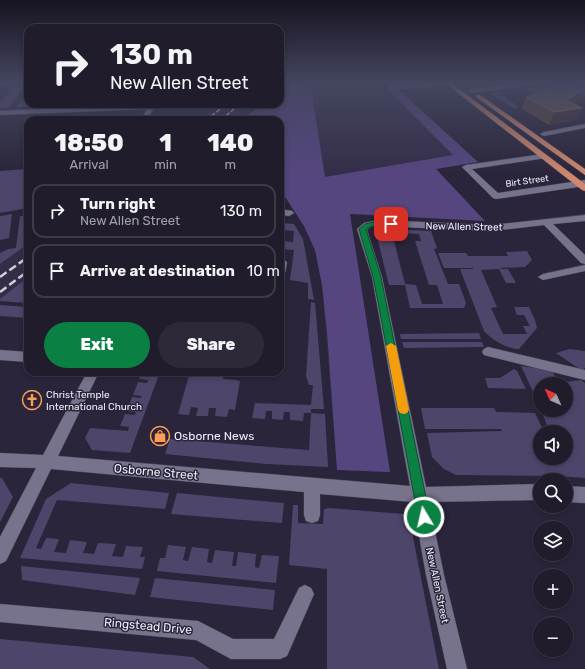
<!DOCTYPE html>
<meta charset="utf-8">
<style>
body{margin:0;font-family:Rubik,sans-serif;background:#2d2938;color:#f1f3f6;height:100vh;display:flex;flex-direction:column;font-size:15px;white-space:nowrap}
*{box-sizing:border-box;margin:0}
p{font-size:13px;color:#a2a1a9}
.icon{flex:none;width:22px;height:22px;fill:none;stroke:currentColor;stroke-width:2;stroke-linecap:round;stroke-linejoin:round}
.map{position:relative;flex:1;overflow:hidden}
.drawer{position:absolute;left:24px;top:116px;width:260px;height:260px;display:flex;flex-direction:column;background:#201c2c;border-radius:12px;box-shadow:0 2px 6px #0003,0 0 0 1px #3d3a48}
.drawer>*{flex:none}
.hud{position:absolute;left:24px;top:24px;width:260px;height:84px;border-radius:12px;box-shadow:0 2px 6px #0003,0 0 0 1px #3d3a48;background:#201c2c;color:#f1f3f6;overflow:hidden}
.needle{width:26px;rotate:315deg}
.fabs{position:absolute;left:533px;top:377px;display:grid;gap:8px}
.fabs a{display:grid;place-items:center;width:40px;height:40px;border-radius:50%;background:#201c2c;box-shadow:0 2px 6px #0003,0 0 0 1px #3d3a48;font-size:20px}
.pin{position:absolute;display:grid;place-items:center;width:34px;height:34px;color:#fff;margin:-17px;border-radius:8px;box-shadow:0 2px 6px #0006}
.me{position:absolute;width:44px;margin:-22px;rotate:351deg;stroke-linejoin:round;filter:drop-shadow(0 0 3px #0008)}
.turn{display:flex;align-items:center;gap:14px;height:84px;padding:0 20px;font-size:18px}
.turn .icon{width:52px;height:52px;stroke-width:2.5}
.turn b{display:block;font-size:28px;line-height:34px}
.eta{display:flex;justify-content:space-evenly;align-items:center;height:68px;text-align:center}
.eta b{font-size:24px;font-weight:800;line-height:28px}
.button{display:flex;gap:8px;margin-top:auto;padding:8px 20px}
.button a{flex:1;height:46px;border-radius:24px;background:#0b8043;color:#fff;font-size:16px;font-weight:800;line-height:46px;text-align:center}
.button a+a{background:#2d2938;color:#f1f3f6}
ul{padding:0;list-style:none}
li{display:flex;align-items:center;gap:12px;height:54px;margin:0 8px 6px;padding:0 12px;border:2px solid #3d3a48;border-radius:12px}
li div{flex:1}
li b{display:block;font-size:15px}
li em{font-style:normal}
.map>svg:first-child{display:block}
.built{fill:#342d48}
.green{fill:#4e456a;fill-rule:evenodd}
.forest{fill:#564680}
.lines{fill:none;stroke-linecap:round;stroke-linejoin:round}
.street-casing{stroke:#484455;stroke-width:1}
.highway-casing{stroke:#484455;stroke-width:1}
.street{fill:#78738c;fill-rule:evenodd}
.highway{fill:#d0876d;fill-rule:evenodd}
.rail-far1{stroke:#d1cedd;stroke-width:1.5;stroke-dasharray:4.5 2;stroke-linecap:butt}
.rail{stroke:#d1cedd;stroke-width:2.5;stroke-dasharray:8 3.5;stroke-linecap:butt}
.wall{fill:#5d473d}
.shaded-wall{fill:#423233}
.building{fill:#6d5952;stroke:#81706c}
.route{fill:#0b8043;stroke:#07532c}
.slow{fill:#f59e0b}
.labels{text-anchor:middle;stroke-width:3;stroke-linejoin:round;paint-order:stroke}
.far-street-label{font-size:9px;fill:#efedfb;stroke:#2a253a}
.street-label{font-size:10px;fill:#efedfb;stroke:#2a253a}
.poi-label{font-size:10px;fill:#efedfb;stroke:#2a253a;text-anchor:start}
.near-poi-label{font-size:12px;fill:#efedfb;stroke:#2a253a;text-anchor:start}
.near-street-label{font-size:12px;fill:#efedfb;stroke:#2a253a}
</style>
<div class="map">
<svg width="585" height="669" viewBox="0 0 585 669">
<rect width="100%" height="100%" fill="#2a253a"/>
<!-- built -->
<path class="built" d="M280,82H379L453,155L348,197L351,230L390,472L337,470L322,285L315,250L304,226L280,189V120H200L220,104H250L242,111L239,119L258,109L257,104H280Z
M28,244V277L0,299V264Z"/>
<!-- green -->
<path class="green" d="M0,82H2L1,84L28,82L9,108H0V101L3,100H1L6,98L3,97L8,95L6,94L10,91H8L13,88H11L15,85L0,86Z
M555,84L585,85V97C563,100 541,99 521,88Z
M499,92L520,108L514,109L491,93Z
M26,93H28V104H82L16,107Z
M28,169V208L0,213V171Z
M12,214L9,238L0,240V216Z
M20,216H24L23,225L28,224V244L0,264V253L8,249L16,248Z
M280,223L294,224L303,239L314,300L308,299V283L290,280L294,250L280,249L281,241L293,242L294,231L280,230Z
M384,229L431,231L437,248L434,249L448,284H459L466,303L464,308H410L405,285H389L376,233L378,231ZM397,233L419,234L421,241H415L429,285H437L443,304H422L416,285L405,284L394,241H399Z
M527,251L532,260L525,267L500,268L501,269H508L516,283H506L499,269L481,270L497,307L491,308L503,334H527L523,326H530L524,315H517L514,307H529L535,320L537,328L519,349C507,349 492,340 484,331L460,269H473V268H444L438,253H466L468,256H508L506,252Z
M28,277V303L0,301V299Z
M311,302L315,303L324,409H311V413L325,414L328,467L267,464L165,454L170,439L309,450L311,413H304L303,421L290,420V412H284L283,420L272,419V411H266L265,419L252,418L255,403L311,405L313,385H309L306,376Z
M0,305L28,307V318L0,316Z
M479,333L481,339H401L400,334Z
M402,342H482L484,347L404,348Z
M570,349L585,351V368L581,370L556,353Z
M521,366L552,370L558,383L581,380L585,383V478L557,476L456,475L444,469L432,457L427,433L502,431L501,429H425L421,408H494L496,412L535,413L543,430H549L541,410H566V384H540V407ZM540,432H566V458H540Z
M514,369L517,371L526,389L488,388L485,378H500Z
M142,372H160L130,453L92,450L85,438L90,428L128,431L129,427L120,426L125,414L135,415L136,412L127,411L132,397L140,398L142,396L133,395L138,382L147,383L148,380L139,379Z
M190,372H224L223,379L238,380L237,381H240L235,410L229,409L227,417L215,416L216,408H209L208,416H196L198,408L191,407L189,415L178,414Z
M0,478H2L13,497L0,522Z
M71,483L169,493L165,509L57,500L36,548L41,549L46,538L59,539L54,552L66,553L70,540L87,542L83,553L94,554L98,543L116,544L112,556L123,557L126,546L143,547L140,557H145L142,569L20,558L46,499Z
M177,493L284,503L282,523L171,514Z
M293,505H298V523L323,524L324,509L329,508L404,514L410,522L439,669H327V569L289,565Z
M168,545L186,547L183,560L188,561L192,547L209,549L207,562L212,563L215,550L234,552L232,566H236L238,552L256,554L255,567L259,568L262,555L279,556L276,583L157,571L160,558H165Z
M21,566L140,578L135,595L22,580Z
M155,578L275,590L273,610L150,597Z
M0,639L193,657L210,669H0Z"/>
<!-- forest -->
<path class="forest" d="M280,82H310L325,177L453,155L388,90L398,89L478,162L436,169L485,221L350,214L390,472L337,470L327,331L322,285L315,250L304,226L280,189V120L239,119L258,109L257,104H280Z"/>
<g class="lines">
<!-- street casing -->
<g class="street-casing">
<path id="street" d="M444,82L452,83L449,85L390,90L387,88L390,86Z
M532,82H546L543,84L471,93L468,91L471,89Z
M150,104H156L147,120H141L147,109L0,115V111Z
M585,124V128L544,136L540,134L544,132Z
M543,154H546V158L472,169L498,193L585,180V186L496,199L493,198L462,167L466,165Z
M280,209L292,211L294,213L289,216L280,215Z
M585,215V221L553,224L585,255V264L581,263L544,225L492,231L377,226L370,227L367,230L382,277L426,487L540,484V500L429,502L444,575L467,669H447L426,575L413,502L320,494V515L318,521L312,523L306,521L304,515V492L51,469L6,561L0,564V537L36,468L0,467V453L43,455L87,372H99L58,456L410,486L372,277L357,229L364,223L377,220L492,225Z
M280,260L286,261L287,263L285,273L280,276Z
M585,265V271L543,280L538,277L543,274Z
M488,347L585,370V380L484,355L482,352L484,349Z
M0,350L28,352V362L0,360Z
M566,486L585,487V503L566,502Z
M305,585L311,588L314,594L287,656L280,659H231L196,640L0,622V604L198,621L233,639H274L299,588Z"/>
</g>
<!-- highway casing -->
<g class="highway-casing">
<path id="highway" d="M444,82H450L585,184V191L582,190Z
M476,95H480L585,169V175L476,97Z"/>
</g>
<!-- street -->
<use href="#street" class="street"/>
<!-- highway -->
<use href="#highway" class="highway"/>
<!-- rail-far1 -->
<path class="rail-far1" d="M206,120L227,104
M221,120L240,104"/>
<!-- rail -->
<path class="rail" d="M0,277L28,257
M0,292L28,271"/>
</g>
<!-- wall -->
<path class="wall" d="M582,91L577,103L574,104L582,108L576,120L549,125L522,109L526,97Z"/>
<!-- shaded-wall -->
<path class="shaded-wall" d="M582,91L577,103L563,111L582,108L576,120L549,125L554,112L566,100Z"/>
<!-- building -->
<path class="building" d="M562,85L582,91L566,100L582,108L554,112L526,97Z"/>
<!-- sky -->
<linearGradient id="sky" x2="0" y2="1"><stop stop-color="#171420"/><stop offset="0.47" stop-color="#444660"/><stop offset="1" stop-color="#444660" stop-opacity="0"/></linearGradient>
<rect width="585" height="175" fill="url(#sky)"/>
<!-- route -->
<path class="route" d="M377,221H391L394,224C386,229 375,223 366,229L381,277L386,302L430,517L428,521L424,523L420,521L418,517L378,302L373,277L359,229L365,224Z"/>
<!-- slow -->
<path class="slow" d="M391,343L396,346L409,410L407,413L404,414L400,413L398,410L386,346Z"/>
<!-- icons -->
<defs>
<g id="church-ring" transform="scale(1)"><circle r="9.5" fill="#2a253a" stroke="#fb9e51" stroke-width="1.5"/><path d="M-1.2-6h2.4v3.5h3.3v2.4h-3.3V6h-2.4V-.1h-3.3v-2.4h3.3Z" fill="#fb9e51"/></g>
<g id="shop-ring" transform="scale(1)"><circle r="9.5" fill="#2a253a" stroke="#fb9e51" stroke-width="1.5"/><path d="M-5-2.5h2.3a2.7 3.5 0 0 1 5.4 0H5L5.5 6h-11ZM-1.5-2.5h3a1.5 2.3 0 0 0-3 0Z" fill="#fb9e51"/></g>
</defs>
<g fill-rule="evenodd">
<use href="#church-ring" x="32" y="400"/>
<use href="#shop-ring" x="160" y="436"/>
</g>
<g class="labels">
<!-- far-street labels -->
<g class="far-street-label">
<text transform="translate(527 181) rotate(-8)" y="3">Birt Street</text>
</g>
<!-- street labels -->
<g class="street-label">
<text transform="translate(464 226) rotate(1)" y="4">New Allen Street</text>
<text transform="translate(438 585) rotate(78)" y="4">New Allen Street</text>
</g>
<!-- poi labels -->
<g class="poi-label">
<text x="46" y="398">Christ Temple<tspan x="46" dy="12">International Church</tspan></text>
</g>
<!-- near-poi labels -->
<g class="near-poi-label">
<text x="174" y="440">Osborne News</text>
</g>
<!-- near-street labels -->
<g class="near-street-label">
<text transform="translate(156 472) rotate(5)" y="4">Osborne Street</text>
<text transform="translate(148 626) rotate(5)" y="4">Ringstead Drive</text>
</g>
</g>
</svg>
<div class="fabs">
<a><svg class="needle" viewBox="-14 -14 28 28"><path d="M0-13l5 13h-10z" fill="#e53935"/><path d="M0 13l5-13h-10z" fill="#a2a1a9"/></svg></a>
<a><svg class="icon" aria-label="sound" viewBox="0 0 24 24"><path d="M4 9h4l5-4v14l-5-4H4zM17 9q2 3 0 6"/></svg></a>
<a><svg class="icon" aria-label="search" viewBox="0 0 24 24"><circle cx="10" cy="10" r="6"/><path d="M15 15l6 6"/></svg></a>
<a><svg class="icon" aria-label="layers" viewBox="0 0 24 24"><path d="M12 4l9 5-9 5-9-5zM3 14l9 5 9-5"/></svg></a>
<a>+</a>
<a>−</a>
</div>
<div class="pin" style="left:391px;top:224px;background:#d93025"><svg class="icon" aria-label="arrive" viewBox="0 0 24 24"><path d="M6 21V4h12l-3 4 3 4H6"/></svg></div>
<svg class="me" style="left:424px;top:517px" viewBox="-20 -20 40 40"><circle r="17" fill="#0b8043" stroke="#fff" stroke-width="3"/><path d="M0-11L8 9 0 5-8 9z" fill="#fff"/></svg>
<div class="hud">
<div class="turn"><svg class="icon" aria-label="right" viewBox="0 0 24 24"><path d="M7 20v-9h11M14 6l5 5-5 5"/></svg><div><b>130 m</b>New Allen Street</div></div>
</div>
<section class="drawer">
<div class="eta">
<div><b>18:50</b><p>Arrival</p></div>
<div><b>1</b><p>min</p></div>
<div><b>140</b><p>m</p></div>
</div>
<ul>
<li><svg class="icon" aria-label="right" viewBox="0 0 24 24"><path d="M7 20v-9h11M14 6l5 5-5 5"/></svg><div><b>Turn right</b><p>New Allen Street</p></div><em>130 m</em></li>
<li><svg class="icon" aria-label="arrive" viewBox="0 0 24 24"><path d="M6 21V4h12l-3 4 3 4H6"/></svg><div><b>Arrive at destination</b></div><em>10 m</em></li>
</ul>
<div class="button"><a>Exit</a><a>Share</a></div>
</section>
</div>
